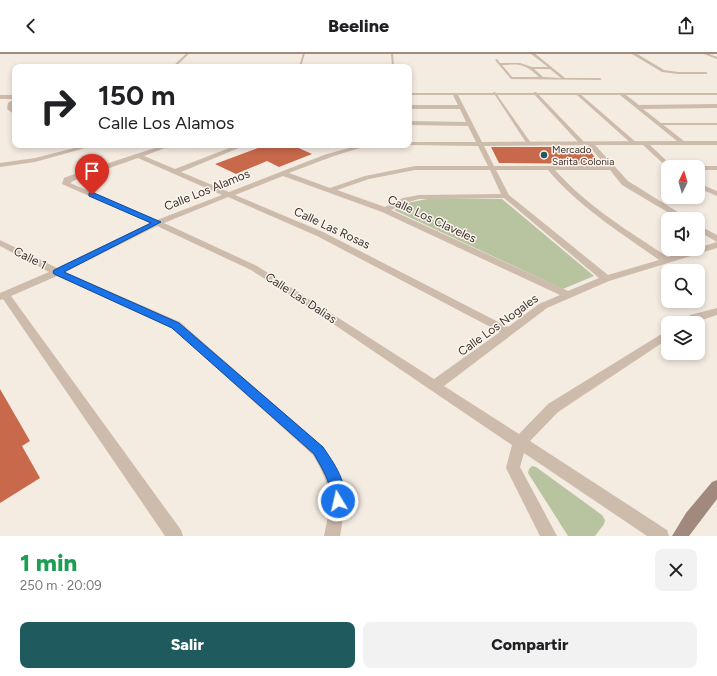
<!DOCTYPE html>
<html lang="es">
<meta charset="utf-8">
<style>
body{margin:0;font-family:Figtree,sans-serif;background:#f2f2f2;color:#202124;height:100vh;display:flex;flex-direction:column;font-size:15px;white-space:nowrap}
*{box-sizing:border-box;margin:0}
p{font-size:13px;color:#757577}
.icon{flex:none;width:22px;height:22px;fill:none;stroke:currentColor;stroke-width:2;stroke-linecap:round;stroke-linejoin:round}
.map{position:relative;height:484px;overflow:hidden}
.side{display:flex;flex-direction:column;background:#fff;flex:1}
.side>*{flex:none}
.banner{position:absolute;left:12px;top:12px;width:400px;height:84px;border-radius:8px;box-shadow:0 2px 6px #0003;background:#fff;color:#202124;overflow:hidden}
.needle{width:26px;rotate:5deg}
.fabs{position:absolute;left:661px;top:108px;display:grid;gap:8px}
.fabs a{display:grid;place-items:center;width:44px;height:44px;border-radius:8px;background:#fff;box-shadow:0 2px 6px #0003;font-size:20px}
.pin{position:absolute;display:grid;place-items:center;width:34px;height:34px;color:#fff;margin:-41px -17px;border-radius:50% 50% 50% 0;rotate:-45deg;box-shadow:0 0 4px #0007}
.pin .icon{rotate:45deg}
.me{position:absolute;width:44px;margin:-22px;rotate:351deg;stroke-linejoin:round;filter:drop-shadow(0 0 3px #0008)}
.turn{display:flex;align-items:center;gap:14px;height:84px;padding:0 20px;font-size:18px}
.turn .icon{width:52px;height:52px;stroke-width:2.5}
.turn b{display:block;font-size:28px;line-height:34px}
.round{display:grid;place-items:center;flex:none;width:42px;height:42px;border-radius:8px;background:#f2f2f2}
.head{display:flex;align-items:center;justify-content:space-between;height:68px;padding:0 20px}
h1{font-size:24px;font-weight:800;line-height:30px;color:#1e9e55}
.cta{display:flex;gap:8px;margin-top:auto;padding:8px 20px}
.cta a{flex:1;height:46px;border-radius:8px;background:#1f5a5e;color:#fff;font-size:16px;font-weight:800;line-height:46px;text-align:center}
.cta a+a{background:#f2f2f2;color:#202124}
header{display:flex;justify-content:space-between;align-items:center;height:52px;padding:0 20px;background:#fff;font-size:18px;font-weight:800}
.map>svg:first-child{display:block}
.green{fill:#b8c4a0}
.building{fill:#c8694b}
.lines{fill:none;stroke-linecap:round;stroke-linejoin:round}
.service{fill:#cdbbac;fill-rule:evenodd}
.minor{fill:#cdbbac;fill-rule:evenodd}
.secondary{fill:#a18a7d;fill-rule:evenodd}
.route{fill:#1a73e8;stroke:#114b97}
.poi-dot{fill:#1f5a5e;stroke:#fbf5ee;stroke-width:1.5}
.labels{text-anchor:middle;stroke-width:3;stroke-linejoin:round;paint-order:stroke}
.far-poi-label{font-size:10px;fill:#3b302b;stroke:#fbf5ee;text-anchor:start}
.street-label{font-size:12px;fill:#3b302b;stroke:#fbf5ee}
</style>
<header><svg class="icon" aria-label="back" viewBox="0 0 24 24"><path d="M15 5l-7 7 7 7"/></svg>Beeline<svg class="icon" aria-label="share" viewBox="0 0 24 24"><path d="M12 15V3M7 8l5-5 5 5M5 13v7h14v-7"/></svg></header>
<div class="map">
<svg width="717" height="484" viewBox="0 0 717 484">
<rect width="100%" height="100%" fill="#f4ebe1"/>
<!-- green -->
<path class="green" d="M432,146L502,147L594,224L563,237L394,158L407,151Z
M532,414L536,415L602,463L605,468L604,472L595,484H568L528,421L529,417Z"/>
<!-- building -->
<path class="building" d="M266,93H292L312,102L279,115L267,109L236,122L215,112Z
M491,95H586L601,112L499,111Z
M0,337L30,389L22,394L40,426L0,451Z"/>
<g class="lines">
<!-- service -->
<path class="service" d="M188,0H191L175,15H172Z
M304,0L305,1L301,15H299L303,1Z
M392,0L393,1L394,15H392L391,1Z
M531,0H533L565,26H600L602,27L600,28L511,27L495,8L497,7L500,11H520L532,15H548L531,2ZM502,13C521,12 525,12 539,25H512ZM534,17H550L561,26L543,25Z
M632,0H634L664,18L678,20H706L708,21L706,22H678L662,20L632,2Z
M704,0L717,5V7L704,2Z
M493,40H495L531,91V92H527Z
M534,40H536L585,91V93H581L534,42Z
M577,41H579L637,91V93H633L577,43Z
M659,71H717V73H658V71Z"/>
<!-- minor -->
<path class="minor" d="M409,41H717V43H626L639,53L717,52V56L643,57L684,89H717V93H650L673,115H668V116L643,93H595L628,129L689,167H679L622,133L610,118H555C587,154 628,179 668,205L717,190V196L609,229L547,256L444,334L519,382L548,352L668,278V287L558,360L530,389L667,478L669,484H647L524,401L520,415L557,484H540L506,416L512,393L298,248L251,218L157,174L65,220L180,270L323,395C345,429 348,444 340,484H324C332,448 332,435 313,403L172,276L57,224L11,244L181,478L183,484H165L3,247L0,248V241L49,220L0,194V188L57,216L150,171L62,132L64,126L69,124L164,93H173L144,104L175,117L237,93H246L181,120L229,140L324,103L359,93H382C377,97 368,95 361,96C336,102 313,112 289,121L330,136L365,124L415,114H488L478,94L407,93H409V90H476L468,74L409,73V69L466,70L460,57H409V53H458L453,43H409ZM458,43H620L677,89L482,90ZM588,93L606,114H494L484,94ZM138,106L222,143L157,168L70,131L75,128ZM415,118H490L501,142L419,143L403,146L385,155L337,138L369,127ZM496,118H548C579,155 620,180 659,208L608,223L509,143ZM283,124L382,160L560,243L539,252L508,275L323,180L235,143ZM228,145L317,184L500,280L434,327L257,214L164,171ZM504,146L599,226L568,239L391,158L409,150L419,147Z
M0,43H15V47H0Z
M15,47V51L13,53L15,63L7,57L8,51Z
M86,93H96L35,110L0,115V111L35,106Z
M698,114H717V118H698V115H695Z
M698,131L717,139V144L698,136Z
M698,173L717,183V190L698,179Z
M717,256V263L693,271H680L690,263Z"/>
<!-- secondary -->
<path class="secondary" d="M0,0H717V2H0Z
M717,428V447L689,484H672L686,461L712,430Z"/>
</g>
<!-- route -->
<path class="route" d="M89,141H94L161,170L64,220L179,271L323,395C333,410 351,434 342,453L338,455L333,453C330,448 332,443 330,437C328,425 320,413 314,402L172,276L54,222L53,220L54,218L151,171L89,144Z"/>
<!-- markers -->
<circle class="poi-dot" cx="544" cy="103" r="4"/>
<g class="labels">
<!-- far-poi labels -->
<g class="far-poi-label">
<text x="552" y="101">Mercado<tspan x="552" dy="12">Sarita Colonia</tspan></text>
</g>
<!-- street labels -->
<g class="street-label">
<text transform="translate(207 138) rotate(-22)" y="4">Calle Los Alamos</text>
<text transform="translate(432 167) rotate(25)" y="4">Calle Los Claveles</text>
<text transform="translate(332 176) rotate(25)" y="4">Calle Las Rosas</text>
<text transform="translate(30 206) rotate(27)" y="4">Calle 1</text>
<text transform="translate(301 246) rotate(33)" y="4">Calle Las Dalias</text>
<text transform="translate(498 273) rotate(-36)" y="4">Calle Los Nogales</text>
</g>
</g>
</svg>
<div class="fabs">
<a><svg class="needle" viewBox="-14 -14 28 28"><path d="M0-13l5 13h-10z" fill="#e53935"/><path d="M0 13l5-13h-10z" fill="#757577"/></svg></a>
<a><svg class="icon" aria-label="sound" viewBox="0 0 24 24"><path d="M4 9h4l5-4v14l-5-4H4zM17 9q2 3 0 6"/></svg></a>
<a><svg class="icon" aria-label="search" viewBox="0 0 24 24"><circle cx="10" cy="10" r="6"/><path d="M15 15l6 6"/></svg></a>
<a><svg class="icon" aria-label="layers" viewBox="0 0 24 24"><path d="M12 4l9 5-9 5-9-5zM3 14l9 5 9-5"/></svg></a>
</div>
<div class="pin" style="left:92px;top:143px;background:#d93025"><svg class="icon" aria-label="arrive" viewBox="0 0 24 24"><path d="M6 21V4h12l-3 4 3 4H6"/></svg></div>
<svg class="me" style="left:338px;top:449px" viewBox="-20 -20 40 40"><circle r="17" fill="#1a73e8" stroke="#fff" stroke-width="3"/><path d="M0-11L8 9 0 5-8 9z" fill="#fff"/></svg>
<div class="banner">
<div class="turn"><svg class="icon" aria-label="right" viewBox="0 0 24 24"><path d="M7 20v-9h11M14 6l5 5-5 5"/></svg><div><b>150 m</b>Calle Los Alamos</div></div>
</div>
</div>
<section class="side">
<div class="head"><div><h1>1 min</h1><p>250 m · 20:09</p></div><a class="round"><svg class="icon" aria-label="close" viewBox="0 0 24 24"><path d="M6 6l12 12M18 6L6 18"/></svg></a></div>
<div class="cta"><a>Salir</a><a>Compartir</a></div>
</section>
